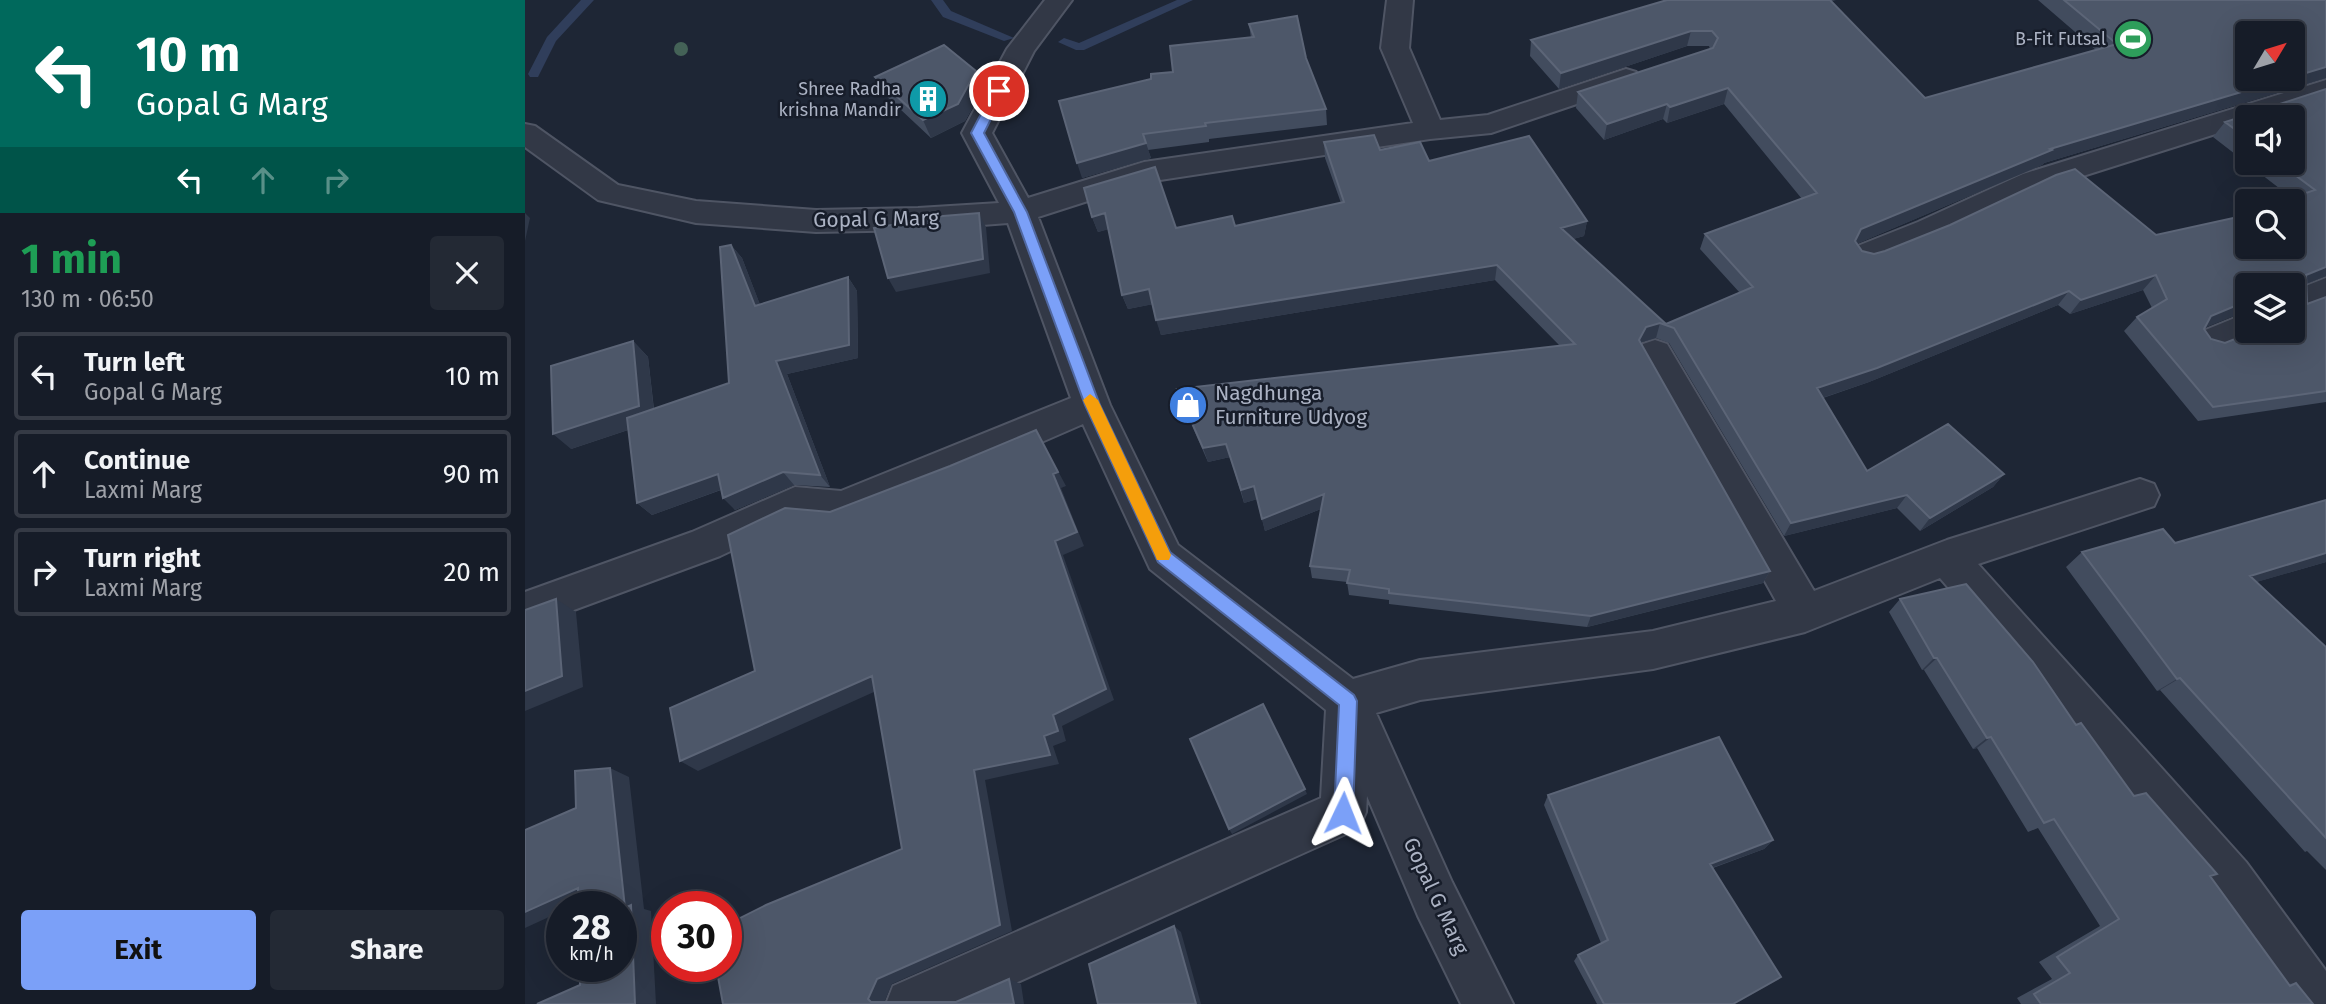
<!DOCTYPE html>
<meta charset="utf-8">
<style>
body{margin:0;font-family:"Fira Sans",sans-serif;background:#232934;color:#f1f3f6;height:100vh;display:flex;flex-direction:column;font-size:26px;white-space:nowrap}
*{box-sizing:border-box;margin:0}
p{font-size:23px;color:#9ea1a8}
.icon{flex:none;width:38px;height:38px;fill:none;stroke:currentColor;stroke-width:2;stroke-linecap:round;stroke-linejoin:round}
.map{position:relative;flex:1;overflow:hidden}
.drawer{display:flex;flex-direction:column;background:#161c28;width:525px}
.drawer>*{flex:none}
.hud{background:#00695c;color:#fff;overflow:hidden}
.needle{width:46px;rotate:52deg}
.tools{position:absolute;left:1710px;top:21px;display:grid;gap:14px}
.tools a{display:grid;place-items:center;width:70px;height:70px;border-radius:7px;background:#161c28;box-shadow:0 7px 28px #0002,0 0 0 2px #353a45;font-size:35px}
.speed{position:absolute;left:21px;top:891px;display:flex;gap:14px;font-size:35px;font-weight:700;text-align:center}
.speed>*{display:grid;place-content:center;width:91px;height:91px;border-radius:50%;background:#161c28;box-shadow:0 7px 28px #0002,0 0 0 2px #353a45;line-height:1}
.speed small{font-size:18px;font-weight:400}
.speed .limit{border:10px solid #d22;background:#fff;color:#111}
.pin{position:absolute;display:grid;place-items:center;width:60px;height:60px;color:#fff;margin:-30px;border:4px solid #fff;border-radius:50%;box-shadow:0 2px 7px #0007}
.me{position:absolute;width:77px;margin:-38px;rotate:2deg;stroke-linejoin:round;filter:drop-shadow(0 0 5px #0008)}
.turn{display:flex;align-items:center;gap:24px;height:147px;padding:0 21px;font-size:32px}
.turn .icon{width:91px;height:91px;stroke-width:2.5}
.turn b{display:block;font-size:49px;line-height:60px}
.lanes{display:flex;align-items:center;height:66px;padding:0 21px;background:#0003;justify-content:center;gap:35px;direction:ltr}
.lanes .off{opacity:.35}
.round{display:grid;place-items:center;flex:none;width:74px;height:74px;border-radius:7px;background:#232934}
.summary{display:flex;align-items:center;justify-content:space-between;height:119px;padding:0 21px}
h1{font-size:42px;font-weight:700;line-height:52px;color:#1e9e55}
.button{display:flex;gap:14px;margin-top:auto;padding:14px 21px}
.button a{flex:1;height:80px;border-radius:7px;background:#7ba0f8;color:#111;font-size:28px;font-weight:700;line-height:80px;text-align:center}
.button a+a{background:#232934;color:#f1f3f6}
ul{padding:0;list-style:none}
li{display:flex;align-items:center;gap:21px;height:88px;margin:0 14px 10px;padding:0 7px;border:4px solid #353a45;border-radius:7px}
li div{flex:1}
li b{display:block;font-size:26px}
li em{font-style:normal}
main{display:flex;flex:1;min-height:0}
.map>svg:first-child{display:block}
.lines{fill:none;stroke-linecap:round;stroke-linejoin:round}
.stream{fill:#303e5b;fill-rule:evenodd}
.minor-casing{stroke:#4f5564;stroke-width:4}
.minor{fill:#323846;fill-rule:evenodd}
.tree{fill:#446257}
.wall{fill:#424c5e;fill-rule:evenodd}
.shaded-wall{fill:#2f3849}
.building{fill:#4d5769;stroke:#5c6577;stroke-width:2;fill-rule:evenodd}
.route{fill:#7ba0f8;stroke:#5068a1;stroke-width:2}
.slow{fill:#f59e0b}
.labels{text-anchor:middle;stroke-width:5;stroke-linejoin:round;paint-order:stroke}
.far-poi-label{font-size:18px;fill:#abb2c3;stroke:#171d2a;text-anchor:end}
.street-label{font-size:21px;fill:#abb2c3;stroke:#171d2a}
.poi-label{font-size:21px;fill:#abb2c3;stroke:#171d2a;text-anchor:start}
</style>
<main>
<section class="drawer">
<div class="hud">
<div class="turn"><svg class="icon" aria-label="left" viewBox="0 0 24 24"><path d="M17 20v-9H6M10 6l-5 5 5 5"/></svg><div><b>10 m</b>Gopal G Marg</div></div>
<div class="lanes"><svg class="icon" aria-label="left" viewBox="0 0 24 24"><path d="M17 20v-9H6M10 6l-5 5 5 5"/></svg><svg class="icon off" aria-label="ahead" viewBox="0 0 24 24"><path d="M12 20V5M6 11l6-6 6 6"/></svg><svg class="icon off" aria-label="right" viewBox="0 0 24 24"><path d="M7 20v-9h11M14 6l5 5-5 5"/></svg></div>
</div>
<div class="summary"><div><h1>1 min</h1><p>130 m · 06:50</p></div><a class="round"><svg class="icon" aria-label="close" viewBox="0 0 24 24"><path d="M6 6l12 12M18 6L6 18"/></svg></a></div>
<ul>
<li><svg class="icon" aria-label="left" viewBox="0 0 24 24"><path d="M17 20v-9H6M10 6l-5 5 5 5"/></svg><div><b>Turn left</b><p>Gopal G Marg</p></div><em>10 m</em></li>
<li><svg class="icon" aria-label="ahead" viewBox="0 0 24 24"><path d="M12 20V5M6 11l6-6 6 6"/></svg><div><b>Continue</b><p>Laxmi Marg</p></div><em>90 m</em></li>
<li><svg class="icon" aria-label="right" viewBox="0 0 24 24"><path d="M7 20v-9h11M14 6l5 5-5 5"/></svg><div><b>Turn right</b><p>Laxmi Marg</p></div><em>20 m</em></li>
</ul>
<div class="button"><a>Exit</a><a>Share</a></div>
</section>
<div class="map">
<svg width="1801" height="1004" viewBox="0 0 1801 1004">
<rect width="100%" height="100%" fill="#1e2635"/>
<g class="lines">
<!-- stream -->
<path class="stream" d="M56,0H69L31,41L13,77H5L3,74L22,37Z
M406,0H418L426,11L489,38L479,41L418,17Z
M652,0H668L559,50H551L533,42L539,38L554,43Z"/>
<!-- minor casing -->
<g class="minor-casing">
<path id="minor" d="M520,0H547L509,51L467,133L503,198L619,162L888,123L856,48L862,0H888L884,48L915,120L963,115L1101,69L1111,72L1115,78L1111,84L966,133L905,139L622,182L513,217L585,405L653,545L828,679L895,660L1128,631L1251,601L1113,353L1118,344L1130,340L1142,344L1289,591L1422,540L1615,479L1629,484L1634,495L1629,506L1453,564L1721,862L1801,971V1004H1763L1687,896L1415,578L1280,632L1128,669L895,700L851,713L927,882L988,1004H936L893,916L842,796L841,812L834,828L444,1004H361L368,986L796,798L801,710L625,569L558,424L434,478L331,518L317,523L273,519L195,556L0,628V592L167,532L270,487L316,491L546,398L483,223L393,230L291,232L171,223L73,200L0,147V124L10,126L93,185L171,201L291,210L393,208L474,203L437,133L482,49Z
M1801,80V98L1742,117H1722V124L1520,188L1415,238L1352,263L1341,266L1330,263L1325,255L1330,247L1393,222L1498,174Z
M1801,278V304L1768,317V291Z
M1722,313V331H1736L1734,335L1685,355L1673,351L1668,342L1673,333Z"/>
</g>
<!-- minor -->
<use href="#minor" class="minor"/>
</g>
<!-- trees -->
<circle class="tree" cx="156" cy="49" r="7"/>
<!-- wall -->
<path class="wall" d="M1142,0H1311L1306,1L1400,98L1571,50L1513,0H1801V78L1519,163L1517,165L1331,244L1337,251L1349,254L1631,235L1768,247V201H1765L1767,198L1688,137L1700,122L1730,113L1737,104H1755L1801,89V276L1781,284L1782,304L1801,297V402L1673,421L1599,331L1612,317L1627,308L1618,290L1545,314L1533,305L1344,382L1298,398L1342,471L1479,474L1468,487L1395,531L1372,508L1259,536L1144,343L1131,338L1117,342L1116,343L1245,571L1238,583L1062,627L864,604V600L824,595L822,582L787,578L785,566L796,509L740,531L732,499L719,503L705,457L683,462L657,403L652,389L1035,346L970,280L636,335L628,304L603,309L597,295L583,229L573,232L567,217L651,228L710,226L816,203L800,158L799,142L855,150L904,161L1062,221L1059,236L1048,239L1141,324L1215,293L1175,249L1180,234L1277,199L1199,104L1142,123L1138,119L1079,140L1051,108L1053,92L1185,49L1184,46H1162L1034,89L1005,56L1006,40ZM1722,117L1768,163H1722ZM1722,285H1768V331L1700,343L1686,339L1679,329L1680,327L1721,311H1722Z
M724,24L781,58L801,109L802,125L684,139V142L623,150L626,158L557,178L626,79L648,72L726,38Z
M350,77L458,89L440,121L406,138L359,94Z
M206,245L217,258L235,305L323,277L332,291L333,358L262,374L305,487L269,485L210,510L196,490L127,515L112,503L103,430L46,449L108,341L123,357L129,409L204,383Z
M1801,500V562L1731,582L1801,647V870L1782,851L1780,852L1635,690L1632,691L1541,567L1557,552L1650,543Z
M1375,599L1551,725L1609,796L1685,876L1764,984L1771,983L1788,1004H1496L1492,998L1527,979L1514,962L1575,926L1513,828L1503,832L1452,748L1448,749L1399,670H1397L1364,612Z
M1023,795L1248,840L1239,849L1188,868L1208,1004H1072L1049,961L1053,955L1076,943L1019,805Z"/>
<!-- shaded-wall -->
<path class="shaded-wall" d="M1166,31L1162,46L1034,89L1036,73Z
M1801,67V78L1519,163L1517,165L1329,245L1323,256L1336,229L1525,149L1760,79H1768V77Z
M451,71L458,89L440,121L406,138L398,120Z
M1203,88L1199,104L1142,123L1145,107Z
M1142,104L1138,119L1079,140L1082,124Z
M621,143L626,158L557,178L552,163Z
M0,213L5,218L0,241Z
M454,213L461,227L465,273L371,292L363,278Z
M580,213L585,229L573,232L567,217Z
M1062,221L1059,236L1034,243L1036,228Z
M206,245L217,258L241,320L230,306Z
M972,265L970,280L636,335L631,320Z
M1801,267V276L1768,289L1781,275Z
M1631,275L1618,290L1545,314L1556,300Z
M323,277L332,291L333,358L262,374L305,487L295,475L251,361Z
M624,289L629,304L603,309L597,295Z
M1544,291L1533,305L1344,382L1285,402L1292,388Z
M1722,301V310L1721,311L1672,331L1686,316Z
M1135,323L1131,338L1117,342L1111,354L1114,340L1121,327Z
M108,341L123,357L130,421L46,449L28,434Z
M511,430L541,486L536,488L559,546L538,555L589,700L537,726L541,741L528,746L534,764L460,780L487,931L367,984L359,1003L346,1002L343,999L449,770L519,736L528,715L530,541Z
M701,444L705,457L683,462L678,448Z
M258,472L269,485L210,510L198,498Z
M193,474L206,486L127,515L112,503Z
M1479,474L1468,487L1395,531L1405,518Z
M729,486L733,499L719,503L716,490Z
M799,494L801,507L740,531L737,519Z
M1382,495L1372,508L1259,536L1266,523Z
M1801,553V562L1704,590L1725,576Z
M1245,571L1238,583L1062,627L1066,616Z
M31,599L51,612L58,687L0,711V691Z
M1409,658H1412L1399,670H1397Z
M347,676L360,687L173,771L155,761Z
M1655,678L1635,690L1632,691L1652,679Z
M1466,737L1452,748L1448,749L1462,738Z
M85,768L104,777L119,909L126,911L131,1004H110Z
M780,789L782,794L707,834L704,829Z
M1248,840L1239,849L1178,871L1185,864Z
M53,888L74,894L47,906H37V911L0,928V912Z
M649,926L656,932L676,1004H671Z
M484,979L496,984L499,1004H489Z"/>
<!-- building -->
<path class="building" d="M1142,0H1305L1400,98L1592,44L1539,0H1801V67L1768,77V33H1722V79H1760L1525,149L1527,150L1336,229L1330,241L1337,251L1349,254L1360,251L1425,225L1531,175L1550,169L1631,235L1722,215V247H1768V205L1777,203L1769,197L1790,190L1754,163H1768V117H1722V138L1700,122L1735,111L1737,104H1755L1801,89V267L1781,275L1782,304L1801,297V391L1688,407L1612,317L1642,299L1631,275L1556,300L1544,291L1352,368L1292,388L1342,471L1423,424L1479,474L1405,518L1382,495L1266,523L1149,328L1135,323L1121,327L1114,340L1245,571L1066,616L864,593V589L822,583L825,570L785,566L799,494L737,519L729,486L716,490L701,444L678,448L652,389L1050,344L972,265L631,320L624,289L597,295L580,213L567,217L559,188L630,167L651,228L707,216L710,226L819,202L799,142L849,135L855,150L895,142L904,161L1004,136L1062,221L1036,228L1141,324L1228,287L1180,234L1292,193L1203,88L1145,107L1142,104L1082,124L1053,92L1188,48L1193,38L1187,31H1166L1036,73L1006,40ZM1722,285H1768V331H1730L1700,343L1686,339L1679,329L1686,316L1722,301Z
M772,16L781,58L801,109L680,123L681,126L618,134L621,143L552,163L534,101L626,79V74L648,72L645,46L729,37L724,24Z
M419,45L451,71L433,104L398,120L350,77Z
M454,213L458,259L363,278L349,228L418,216Z
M206,245L230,306L323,277L324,345L251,361L295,475L258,472L198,498L193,474L112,503L102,418L204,383L195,247Z
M108,341L114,406L28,434L26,366Z
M511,430L533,472L528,474L552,532L530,541L581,689L528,715L533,731L519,736L525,755L449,770L475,925L352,979L343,999L346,1002H431L484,979L489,1004H198L191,966H201V925L241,905L377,849L347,676L155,761L145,708L230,671L203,535L260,508L305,512L425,466Z
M1801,500V553L1725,576L1801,647V838L1655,678L1652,679L1557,552L1638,529L1650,543Z
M1441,584L1508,662L1551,725L1556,723L1609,796L1621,793L1692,874L1685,876L1765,986L1771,983L1788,1004H1516L1509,994L1545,973L1532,957L1594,919L1529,819L1519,823L1466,737L1462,738L1412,658H1409L1375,599Z
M31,599L37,676L0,691V610Z
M738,704L780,789L704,829L665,739Z
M1194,737L1248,840L1185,864L1256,977L1208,1004H1079L1053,955L1083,940L1023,795Z
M85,768L100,908L106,905L110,1004H12L55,985V966H96V906H53V888L0,912V830L51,808L50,771Z
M649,926L671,1004H573L564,964Z"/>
<!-- route -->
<path class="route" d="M474,87L480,91L459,133L502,212L575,405L645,552L829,695L832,701L828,813L825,819L818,822L812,819L809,813L814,705L633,562L560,405L489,212L446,133L468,91Z"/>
<!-- slow -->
<path class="slow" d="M565,394L573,400L646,555L644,560H632L630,555L558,400Z"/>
<!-- icons -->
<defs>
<g id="stadium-disc" transform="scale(2.0125)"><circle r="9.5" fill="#2e9e5b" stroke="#171d2a"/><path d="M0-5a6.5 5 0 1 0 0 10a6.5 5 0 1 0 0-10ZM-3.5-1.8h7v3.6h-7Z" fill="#fff"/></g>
<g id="building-disc" transform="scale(2.0125)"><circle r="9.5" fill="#0f9aa8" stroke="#171d2a"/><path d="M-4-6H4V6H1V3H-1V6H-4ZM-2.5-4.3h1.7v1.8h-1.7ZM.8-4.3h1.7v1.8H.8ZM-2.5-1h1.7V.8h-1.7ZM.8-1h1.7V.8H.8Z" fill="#fff"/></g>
<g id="shop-disc" transform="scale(2.0125)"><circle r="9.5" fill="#3f7fe0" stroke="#171d2a"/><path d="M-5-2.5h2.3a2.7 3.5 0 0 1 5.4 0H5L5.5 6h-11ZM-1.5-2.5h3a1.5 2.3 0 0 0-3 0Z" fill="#fff"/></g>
</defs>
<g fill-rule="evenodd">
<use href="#stadium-disc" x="1608" y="39"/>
<use href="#building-disc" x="403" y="99"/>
<use href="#shop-disc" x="663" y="405"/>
</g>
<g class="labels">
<!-- far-poi labels -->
<g class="far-poi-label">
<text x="1581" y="45">B-Fit Futsal</text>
<text x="376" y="95">Shree Radha<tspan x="376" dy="21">krishna Mandir</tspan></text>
</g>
<!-- street labels -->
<g class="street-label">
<text transform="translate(351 219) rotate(-1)" y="7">Gopal G Marg</text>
<text transform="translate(911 896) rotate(65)" y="7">Gopal G Marg</text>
</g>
<!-- poi labels -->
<g class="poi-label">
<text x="690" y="400">Nagdhunga<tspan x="690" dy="24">Furniture Udyog</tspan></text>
</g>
</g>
</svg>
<div class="tools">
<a><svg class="needle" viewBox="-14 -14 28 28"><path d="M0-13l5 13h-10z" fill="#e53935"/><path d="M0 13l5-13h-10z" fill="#9ea1a8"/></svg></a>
<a><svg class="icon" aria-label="sound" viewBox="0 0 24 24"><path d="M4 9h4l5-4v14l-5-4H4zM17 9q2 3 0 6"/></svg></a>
<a><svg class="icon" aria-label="search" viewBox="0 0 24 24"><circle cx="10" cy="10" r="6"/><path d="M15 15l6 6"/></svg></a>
<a><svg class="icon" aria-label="layers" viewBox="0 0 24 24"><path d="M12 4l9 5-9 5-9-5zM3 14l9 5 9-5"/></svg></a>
</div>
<div class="speed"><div>28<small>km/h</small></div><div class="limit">30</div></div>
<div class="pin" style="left:474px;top:91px;background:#d93025"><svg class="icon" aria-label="arrive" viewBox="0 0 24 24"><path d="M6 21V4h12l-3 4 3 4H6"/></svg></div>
<svg class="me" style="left:818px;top:813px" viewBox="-20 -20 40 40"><path d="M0-17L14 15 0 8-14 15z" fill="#7ba0f8" stroke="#fff" stroke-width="4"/></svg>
</div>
</main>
